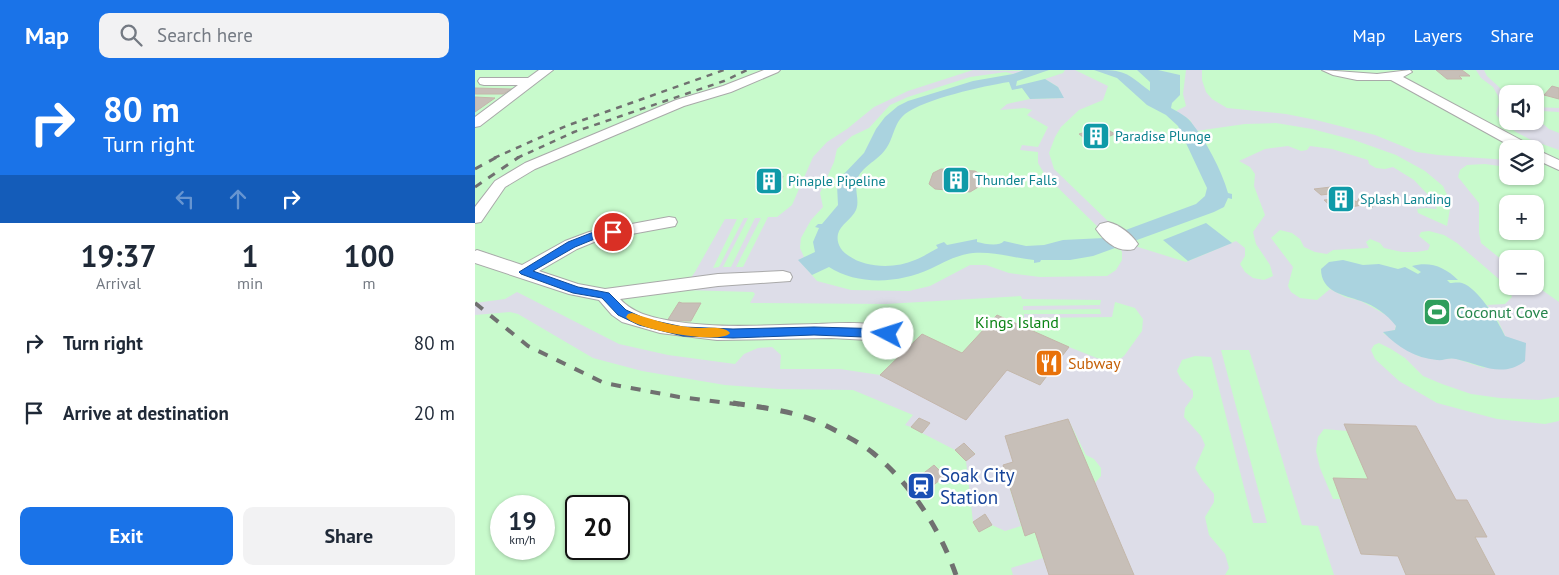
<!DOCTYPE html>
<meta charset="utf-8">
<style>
body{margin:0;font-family:"PT Sans",sans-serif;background:#f2f2f3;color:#1f2937;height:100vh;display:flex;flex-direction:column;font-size:19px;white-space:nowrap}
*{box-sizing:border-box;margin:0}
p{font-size:16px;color:#747a83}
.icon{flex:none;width:28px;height:28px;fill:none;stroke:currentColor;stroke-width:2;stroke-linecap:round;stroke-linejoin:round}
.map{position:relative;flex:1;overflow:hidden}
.side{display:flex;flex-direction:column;background:#fff;width:475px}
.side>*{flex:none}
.top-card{background:#1a73e8;color:#fff;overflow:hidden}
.tools{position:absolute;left:1024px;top:15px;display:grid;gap:10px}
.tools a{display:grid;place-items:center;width:45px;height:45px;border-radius:10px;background:#fff;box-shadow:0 1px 4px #0004;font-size:25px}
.speed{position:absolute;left:15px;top:425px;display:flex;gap:10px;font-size:25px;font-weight:700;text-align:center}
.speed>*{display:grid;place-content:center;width:65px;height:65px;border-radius:50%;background:#fff;box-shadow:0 1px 4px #0004;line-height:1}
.speed small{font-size:12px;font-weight:400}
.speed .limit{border:2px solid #111;border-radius:8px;background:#fff;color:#111}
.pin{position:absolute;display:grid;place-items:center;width:42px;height:42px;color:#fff;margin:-21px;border:2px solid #fff;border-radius:50%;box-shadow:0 1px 5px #0007}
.me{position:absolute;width:55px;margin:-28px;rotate:275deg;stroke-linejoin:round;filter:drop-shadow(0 0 4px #0008)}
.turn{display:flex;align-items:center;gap:18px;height:105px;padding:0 20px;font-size:22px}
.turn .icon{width:65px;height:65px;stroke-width:2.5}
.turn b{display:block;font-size:35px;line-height:42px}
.lanes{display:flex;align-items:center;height:48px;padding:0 20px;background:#0003;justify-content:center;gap:25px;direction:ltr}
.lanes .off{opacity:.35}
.eta{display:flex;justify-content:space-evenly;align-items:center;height:85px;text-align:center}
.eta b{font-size:30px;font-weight:700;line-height:35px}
.primary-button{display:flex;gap:10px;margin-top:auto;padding:10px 20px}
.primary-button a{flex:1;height:58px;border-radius:10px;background:#1a73e8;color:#fff;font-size:20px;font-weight:700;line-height:58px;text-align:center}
.primary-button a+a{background:#f2f2f3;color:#1f2937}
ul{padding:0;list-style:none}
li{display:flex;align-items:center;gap:15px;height:70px;padding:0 20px}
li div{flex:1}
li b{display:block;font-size:19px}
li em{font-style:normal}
header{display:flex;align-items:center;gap:30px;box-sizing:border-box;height:70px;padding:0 25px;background:#1a73e8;color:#fff}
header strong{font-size:24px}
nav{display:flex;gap:28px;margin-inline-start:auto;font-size:18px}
.search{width:350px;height:45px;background:#f2f2f3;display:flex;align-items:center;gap:12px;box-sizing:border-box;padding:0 18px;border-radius:10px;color:#747a83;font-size:19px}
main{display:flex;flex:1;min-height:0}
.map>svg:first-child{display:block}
.park{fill:#c8facc;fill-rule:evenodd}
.plaza{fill:#dddde8;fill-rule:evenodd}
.water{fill:#aad3df}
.building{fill:#c7bfb8;stroke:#c4b6ab}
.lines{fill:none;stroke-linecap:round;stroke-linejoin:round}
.service-casing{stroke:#a9a9a9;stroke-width:2}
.pedestrian-casing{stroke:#a9a9a9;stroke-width:2}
.service{fill:#fff;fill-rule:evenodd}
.pedestrian{fill:#fff;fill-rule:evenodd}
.rail-far3{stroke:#707070;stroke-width:2.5;stroke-dasharray:6 6;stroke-linecap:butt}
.rail-far2{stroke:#707070;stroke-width:3;stroke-dasharray:8 8;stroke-linecap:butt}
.rail-far1{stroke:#707070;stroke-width:4;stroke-dasharray:10 10;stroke-linecap:butt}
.rail{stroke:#707070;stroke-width:5;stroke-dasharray:12 12;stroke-linecap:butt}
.route{fill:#1a73e8;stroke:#114b97}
.slow{fill:#f59e0b}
.labels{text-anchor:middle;stroke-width:5;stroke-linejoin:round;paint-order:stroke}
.far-culture-label{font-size:14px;fill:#0d838f;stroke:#fff;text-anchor:start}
.leisure-label{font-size:16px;fill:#27864d;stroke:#fff;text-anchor:start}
.park-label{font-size:16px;fill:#0c8416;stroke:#fff}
.food-label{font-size:16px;fill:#c56008;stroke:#fff;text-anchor:start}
.near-transit-label{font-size:19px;fill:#164399;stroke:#fff;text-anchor:start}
</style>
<header>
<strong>Map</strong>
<div class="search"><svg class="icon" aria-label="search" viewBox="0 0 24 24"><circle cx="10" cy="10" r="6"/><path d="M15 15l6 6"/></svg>Search here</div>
<nav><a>Map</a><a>Layers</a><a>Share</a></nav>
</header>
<main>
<section class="side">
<div class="top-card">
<div class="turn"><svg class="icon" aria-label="right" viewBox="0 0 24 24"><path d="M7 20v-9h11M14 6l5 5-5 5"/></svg><div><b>80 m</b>Turn right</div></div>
<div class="lanes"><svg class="icon off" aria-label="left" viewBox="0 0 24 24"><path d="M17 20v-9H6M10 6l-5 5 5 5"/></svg><svg class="icon off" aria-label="ahead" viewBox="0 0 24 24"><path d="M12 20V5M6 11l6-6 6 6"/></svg><svg class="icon" aria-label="right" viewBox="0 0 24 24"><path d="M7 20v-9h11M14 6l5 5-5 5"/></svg></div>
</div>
<div class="eta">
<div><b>19:37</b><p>Arrival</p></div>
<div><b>1</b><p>min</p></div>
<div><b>100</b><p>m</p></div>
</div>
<ul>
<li><svg class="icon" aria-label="right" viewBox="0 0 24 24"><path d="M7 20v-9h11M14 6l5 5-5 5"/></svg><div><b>Turn right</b></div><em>80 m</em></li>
<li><svg class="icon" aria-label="arrive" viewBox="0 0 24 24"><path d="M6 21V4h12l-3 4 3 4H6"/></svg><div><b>Arrive at destination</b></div><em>20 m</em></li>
</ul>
<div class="primary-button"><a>Exit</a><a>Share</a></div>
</section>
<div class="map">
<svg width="1084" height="505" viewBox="0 0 1084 505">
<rect width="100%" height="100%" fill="#f2efe9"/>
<!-- park -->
<path class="park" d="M0,0H1084V505H0ZM1032,24H1060V51H1032ZM1032,79H1060V106H1032ZM1032,134H1060V161H1032ZM1032,189H1060V216H1032ZM26,436H69V479H26ZM101,436H144V479H101Z"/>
<!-- plaza -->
<path class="plaza" d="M498,0L548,1L538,4L531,2L495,7L433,27L415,35L394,58L377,66L362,79L359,92L345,123L348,137L336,150L326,168L325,178L329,187L324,190L342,211L376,220L434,221L455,216L495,195H511L534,203L565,207L632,206L641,200L647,190V182L644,177L656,172L663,177L711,192L761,171L770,178V186L765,194L770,202L778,208L789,210L798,206L795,195L781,174L778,162L790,145L779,116L780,104L775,97L764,91L790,79L813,76L826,81L832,80L835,76L857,79L893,90L894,94L901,98L910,99L918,97L939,110L955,127L962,139L950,138L942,139L943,143L972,156L976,133L968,116L950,101L921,85L879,70L837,59L801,53L770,54L721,61L715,50L701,41L711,36L708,24L711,0H727V10L731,22L737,29L752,38L811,44L841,50L900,65L942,82L963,85L1032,90V97L1010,94L992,95L985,100L983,107L1004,133V163L1006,173L1032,194V216L982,173L969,165L954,161L946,162L944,166L955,175L953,180L942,182H927L909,178L905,173L895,169L891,172L894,178L858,180L852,184L840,182L829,177L825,169L817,163L805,160L796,168L818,197L813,216L816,222L825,228L842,230L855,219L870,227L886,231L913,246L921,255L920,260L908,263L943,286L963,290L979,288L1009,298L1030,266L1021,246L1012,235L1030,234L1037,227L1033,216L1060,215L1084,232V327L1064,330L1025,328L996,324L967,314L948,306L930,288L916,279L904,273L899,275L896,280L900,289L924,311L962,333L1022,349L1070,354L1084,351V505H1020L981,430L873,361L849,359L843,367L841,381L845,398L858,429H865L886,484L923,486L931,505H859L843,456L827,455L774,280H746L792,453H778L736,287L720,286L707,290L702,301L706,309L718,321V327L710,338L709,347L726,366L730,375L720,398L728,411L739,424V432L730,447L734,465L750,484L754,498L750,505H659L620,413L626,406V398L619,389L611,385L593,349L530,366L538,392L528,396L546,456L530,461L517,455L510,444L498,452L491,391L500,383L489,374L480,380L447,363L455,353L444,348L436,357L430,355L438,345L378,320L303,319L250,315L167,301L118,288L43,244L35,242L0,245V233L30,229L42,222L144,274L193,285L260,294L269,284L283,278L297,277L306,285L305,299H365L405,305L532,300L565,315L594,277L632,292L642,291L649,286L667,261L668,249L660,238L640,232L637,247L549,248V244H626L625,239L548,240V236L625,235L626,230L547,229L546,226L411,234L275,233L280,224L278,222L207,220L220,202L250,149H262L238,198L244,197L269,148H273L248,197H256L280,148H286L261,197H268L293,147H302L317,135L338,87L352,72L372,59L399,37L433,21ZM856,117L865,127H873L882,132L884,128L899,133L896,138L888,135L875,137L870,132L864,134L871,140L850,130L859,129L854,124L846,125L840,119Z
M590,0H600L633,16L628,30L604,40L586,57L580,67L574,83L579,99L638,156L627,161L570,105L563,93V82L545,80L547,75L563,77L573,57L552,45L557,40L549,38L525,40L532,34L555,29L588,28L583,17L570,9L588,3Z
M1001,0H1009L1012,6L1024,17L1032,27V51H1060V37L1084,38V42L1066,41L1060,47L1074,59L1084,63V80L1056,70L1041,62L1025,50L1021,44L1024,32L1023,26L1018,17L1006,8Z
M568,488L574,505H538L536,498Z"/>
<!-- water -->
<path class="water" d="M549,0H574L542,11L541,16L570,9L583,17L589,28L555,29L547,18L537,20L534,12C508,16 450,29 430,44C418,54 419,69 410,80C402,91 386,97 382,110C379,120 385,130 381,140C377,149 365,155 363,164C361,173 366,181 374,186C391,198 420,199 440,190C448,187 455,182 463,178L461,175L469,172L472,175L502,169V172C510,174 524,177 529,171L551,176L569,175L588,170L629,168L721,134L730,126L732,118L703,56L691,45L672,35L642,8L619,0C651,0 650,2 675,21V12L662,0H683L705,5V25L697,33L696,38C703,42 711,46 716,52C731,71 746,99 753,123L757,124V129L753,128L749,137L739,142L618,186L595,190H566L565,192L559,193V190C538,188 519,181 498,183C481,185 470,192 455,199C425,213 383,216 354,197L337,205L323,190L340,182L338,172L344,158L340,157L343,154H347L363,135L362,115L367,106L389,83L401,59L410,47L423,36L433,31L498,11L538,4Z
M731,153L757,173L713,191L688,170Z
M868,190L888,195L904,194L923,199L930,197L943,204L946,202L937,196C955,191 970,197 983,210H972L975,213C978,213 983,212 987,213C1003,218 1023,251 1030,266L1051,273L1050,291C1027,309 1005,294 981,289C974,287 968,291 962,290C940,288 923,277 908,262L920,260L921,256C912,244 900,236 886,231C869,225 846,222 846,199L854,192Z"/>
<!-- building -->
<path class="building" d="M961,0H987L995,6H984L987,9H972Z
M1077,16L1084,18V29L1069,25Z
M0,18L37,19L28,24H0Z
M0,27L20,28L0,42Z
M628,57L640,64L616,73L604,64Z
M466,99L500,101L508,106L505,116L495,122L460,119L454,114L458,103Z
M286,106H308L303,117H281Z
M856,117L865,127H873L882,132L884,128L899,133L897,138L888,135L875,137L870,132L864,134L871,140L862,142L849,130L859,129L854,124L846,125L839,119Z
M204,232L207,233H226L216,251H192Z
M522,245L594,277L565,315L532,300L491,350L405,305L447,264L487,283Z
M444,348L455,353L447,363L436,357Z
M593,349L620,413L659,505H574L560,462L550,466L528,395L538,392L530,366Z
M869,354L941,356L981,430H992L1012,467H1000L1020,505H931L923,486L886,484L858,408L893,409Z
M489,373L500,384L491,391L480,380Z
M459,395L470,406L456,417L445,406Z
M510,444L517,455L504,462L498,452Z"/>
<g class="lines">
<!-- service casing -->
<g class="service-casing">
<path id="service" d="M64,0H78L5,56L0,57V47L43,15H9L5,14L3,11L5,8H53Z
M289,0H305L303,2L256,22L209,36L60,99L30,117L6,152L0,153V137L20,111L50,93L201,30L248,16Z
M847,0L902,4L935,0L937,2L928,7L1057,76L1059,79H1041L916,10H882L858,5Z
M1060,79L1084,90V100L1060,89Z
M194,147L200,148L202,152L200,156L124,170L102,179L64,201L103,214L130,219L243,204L308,201L315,203L317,207L315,211L243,216L145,229C159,244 177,247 196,251C244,259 292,255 341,254C366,253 395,251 420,259L423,264L420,269L413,271L356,268L242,270L185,263L147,252L137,245L124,230L94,224L0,193V181L2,180L47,195L90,171L114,162Z"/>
</g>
<!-- pedestrian casing -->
<g class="pedestrian-casing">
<path id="pedestrian" d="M633,152C645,155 656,164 663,174L659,179C643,183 630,172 621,159L625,154Z"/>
</g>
<!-- service -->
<use href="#service" class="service"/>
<!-- pedestrian -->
<use href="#pedestrian" class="pedestrian"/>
<!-- rail-far3 -->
<path class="rail-far3" d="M19,88L91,56L249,0
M42,88L99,62L249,11L272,0"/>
<!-- rail-far2 -->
<path class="rail-far2" d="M0,99L22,87
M0,117L44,87"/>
<!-- rail-far1 -->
<path class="rail-far1" d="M0,233L53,276L129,313L204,327L269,335"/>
<!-- rail -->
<path class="rail" d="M258,333C280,336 321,342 341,351C356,358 385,372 398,383C436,414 465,459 481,505"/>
</g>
<!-- route -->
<path class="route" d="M138,159L143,162L142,164L122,168L100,177L58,201L103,217L134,223L151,240L171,249L208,257L258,259L339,257L413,259L419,264L413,268L339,265L258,268L208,266L164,255L143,245L127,228L98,223L46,204L44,202L93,172L116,163Z"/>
<!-- slow -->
<path class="slow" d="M157,243C182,251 199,257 226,258C234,258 250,256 255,263C247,275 160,260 151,247L153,244Z"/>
<!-- icons -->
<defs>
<g id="building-square" transform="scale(1.4375)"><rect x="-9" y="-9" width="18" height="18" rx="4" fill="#0f9aa8" stroke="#fff"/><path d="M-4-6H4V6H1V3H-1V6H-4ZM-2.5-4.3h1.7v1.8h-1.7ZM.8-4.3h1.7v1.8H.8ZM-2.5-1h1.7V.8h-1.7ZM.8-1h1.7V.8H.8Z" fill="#fff"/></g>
<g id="stadium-square" transform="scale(1.4375)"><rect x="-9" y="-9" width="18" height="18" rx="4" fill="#2e9e5b" stroke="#fff"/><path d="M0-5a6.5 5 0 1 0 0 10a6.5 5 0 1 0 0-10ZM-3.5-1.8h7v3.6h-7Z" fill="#fff"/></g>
<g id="restaurant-square" transform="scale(1.4375)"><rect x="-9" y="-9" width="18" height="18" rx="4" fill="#e8710a" stroke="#fff"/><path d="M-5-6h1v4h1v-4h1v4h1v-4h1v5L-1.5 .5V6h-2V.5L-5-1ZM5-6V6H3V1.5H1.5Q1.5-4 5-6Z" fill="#fff"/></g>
<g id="station-square" transform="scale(1.4375)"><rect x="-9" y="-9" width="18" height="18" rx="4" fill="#1a4fb4" stroke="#fff"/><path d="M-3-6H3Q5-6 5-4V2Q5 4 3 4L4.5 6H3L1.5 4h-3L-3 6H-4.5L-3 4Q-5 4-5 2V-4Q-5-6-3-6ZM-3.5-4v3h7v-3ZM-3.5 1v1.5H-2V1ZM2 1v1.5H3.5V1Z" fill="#fff"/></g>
</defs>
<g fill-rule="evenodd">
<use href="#building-square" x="621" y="66"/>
<use href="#building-square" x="481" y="110"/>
<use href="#building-square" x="294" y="111"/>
<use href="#building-square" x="866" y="129"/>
<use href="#stadium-square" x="962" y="242"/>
<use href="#restaurant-square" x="574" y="293"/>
<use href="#station-square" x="446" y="416"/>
</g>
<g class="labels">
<!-- far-culture labels -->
<g class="far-culture-label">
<text x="640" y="71">Paradise Plunge</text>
<text x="500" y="115">Thunder Falls</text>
<text x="313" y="116">Pinaple Pipeline</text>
<text x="885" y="134">Splash Landing</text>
</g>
<!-- leisure labels -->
<g class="leisure-label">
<text x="981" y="248">Coconut Cove</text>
</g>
<!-- park labels -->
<g class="park-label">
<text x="542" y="258">Kings Island</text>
</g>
<!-- food labels -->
<g class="food-label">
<text x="593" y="299">Subway</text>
</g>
<!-- near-transit labels -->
<g class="near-transit-label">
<text x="465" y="412">Soak City<tspan x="465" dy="22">Station</tspan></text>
</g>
</g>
</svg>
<div class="tools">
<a><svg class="icon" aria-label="sound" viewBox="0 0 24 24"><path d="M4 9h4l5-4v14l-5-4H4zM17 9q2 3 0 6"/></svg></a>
<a><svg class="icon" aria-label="layers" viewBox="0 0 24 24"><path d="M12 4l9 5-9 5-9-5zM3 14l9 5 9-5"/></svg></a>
<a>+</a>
<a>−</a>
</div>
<div class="speed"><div>19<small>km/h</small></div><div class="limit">20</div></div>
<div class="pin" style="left:138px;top:162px;background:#d93025"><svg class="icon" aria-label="arrive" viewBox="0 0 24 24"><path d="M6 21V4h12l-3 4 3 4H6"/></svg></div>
<svg class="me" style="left:413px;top:264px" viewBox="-20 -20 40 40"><circle r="19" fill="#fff"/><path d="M0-13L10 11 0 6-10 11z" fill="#1a73e8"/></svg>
</div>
</main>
